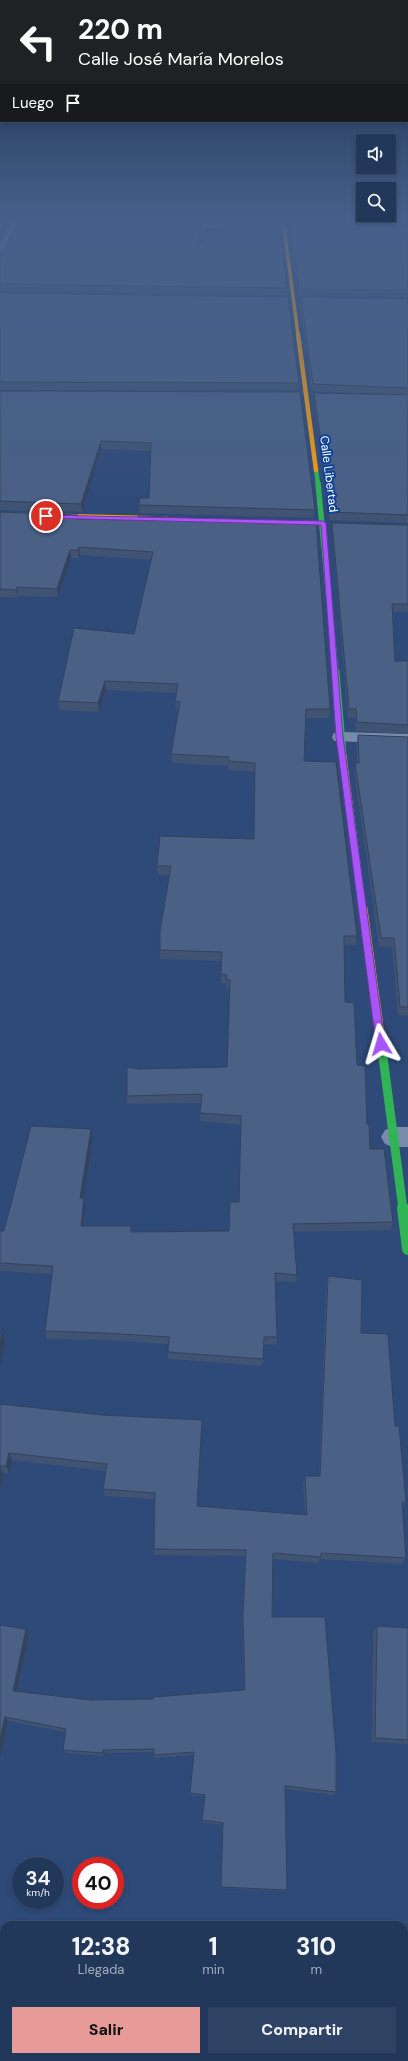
<!DOCTYPE html>
<html lang="es">
<meta charset="utf-8">
<style>
body{margin:0;font-family:"DM Sans",sans-serif;background:#2e4363;color:#f1f3f6;height:100vh;display:flex;flex-direction:column;font-size:15px;white-space:nowrap}
*{box-sizing:border-box;margin:0}
p{font-size:13px;color:#a2acbb}
.icon{flex:none;width:22px;height:22px;fill:none;stroke:currentColor;stroke-width:2;stroke-linecap:round;stroke-linejoin:round}
.map{position:relative;flex:1;overflow:hidden}
.side{position:absolute;left:0px;top:1921px;width:408px;height:140px;display:flex;flex-direction:column;background:#22385a;border-radius:12px 12px 0 0;box-shadow:0 2px 6px #0003,0 0 0 1px #3f5270}
.side>*{flex:none}
.hud{position:absolute;left:0px;top:0px;width:408px;height:122px;box-shadow:0 2px 6px #0003,0 0 0 1px #3f5270;background:#202124;color:#fff;overflow:hidden}
.controls{position:absolute;left:356px;top:134px;display:grid;gap:8px}
.controls a{display:grid;place-items:center;width:40px;height:40px;border-radius:0px;background:#22385a;box-shadow:0 2px 6px #0003,0 0 0 1px #3f5270;font-size:20px}
.speed{position:absolute;left:12px;top:1857px;display:flex;gap:8px;font-size:20px;font-weight:700;text-align:center}
.speed>*{display:grid;place-content:center;width:52px;height:52px;border-radius:50%;background:#22385a;box-shadow:0 2px 6px #0003,0 0 0 1px #3f5270;line-height:1}
.speed small{font-size:10px;font-weight:400}
.speed .limit{border:6px solid #d22;background:#fff;color:#111}
.pin{position:absolute;display:grid;place-items:center;width:34px;height:34px;color:#fff;margin:-17px;border:2px solid #fff;border-radius:50%;box-shadow:0 1px 4px #0007}
.me{position:absolute;width:44px;margin:-22px;rotate:353deg;stroke-linejoin:round;filter:drop-shadow(0 0 3px #0008)}
.turn{display:flex;align-items:center;gap:14px;height:84px;padding:0 12px;font-size:18px}
.turn .icon{width:52px;height:52px;stroke-width:2.5}
.turn b{display:block;font-size:28px;line-height:34px}
.then{display:flex;align-items:center;height:38px;padding:0 12px;background:#0003;gap:8px;font-size:15px}
.eta{display:flex;justify-content:space-evenly;align-items:center;height:68px;text-align:center}
.eta b{font-size:24px;font-weight:800;line-height:28px}
.primary-button{display:flex;gap:8px;margin-top:auto;padding:8px 12px}
.primary-button a{flex:1;height:46px;border-radius:0px;background:#e69b98;color:#111;font-size:16px;font-weight:800;line-height:46px;text-align:center}
.primary-button a+a{background:#2e4363;color:#f1f3f6}
.map>svg:first-child{display:block}
.lines{fill:none;stroke-linecap:round;stroke-linejoin:round}
.street{fill:#788bab;fill-rule:evenodd}
.fast-far5{stroke:#30b455;stroke-width:3.5}
.fast-far4{stroke:#30b455;stroke-width:4.5}
.fast-far3{stroke:#30b455;stroke-width:5.5}
.fast-far2{stroke:#30b455;stroke-width:7}
.fast-far1{stroke:#30b455;stroke-width:9}
.fast{stroke:#30b455;stroke-width:12}
.slow-far4{stroke:#ff9f0a;stroke-width:3.5}
.slow-far3{stroke:#ff9f0a;stroke-width:4.5}
.slow-far2{stroke:#ff9f0a;stroke-width:5.5}
.slow-far1{stroke:#ff9f0a;stroke-width:7}
.slow{stroke:#ff9f0a;stroke-width:9}
.wall{fill:#405372}
.shaded-wall{fill:#34435d}
.building{fill:#4a6085;stroke:#34435d}
.route{fill:#a855f7;stroke:#6d37a1}
.labels{text-anchor:middle;stroke-width:4;stroke-linejoin:round;paint-order:stroke}
.far-street-label{font-size:12px;fill:#fff;stroke:#0f4297}
</style>
<div class="map">
<svg width="408" height="2061" viewBox="0 0 408 2061">
<rect width="100%" height="100%" fill="#2e4a78"/>
<g class="lines">
<!-- street -->
<path class="street" d="M14,216H22L4,254L0,257V245Z
M340,732L408,734V744L334,741L332,737L334,733Z
M393,1127H408V1147H393L385,1144L381,1137L385,1130Z"/>
<!-- fast-far5 -->
<path class="fast-far5" d="M0,221L47,222
M171,225L251,226"/>
<!-- fast-far4 -->
<path class="fast-far4" d="M316,470L318,484"/>
<!-- fast-far3 -->
<path class="fast-far3" d="M318,483L336,673"/>
<!-- fast-far2 -->
<path class="fast-far2" d="M336,672L343,756"/>
<!-- fast-far1 -->
<path class="fast-far1" d="M379,1027L403,1209"/>
<!-- fast -->
<path class="fast" d="M403,1208L408,1249"/>
<!-- slow-far4 -->
<path class="slow-far4" d="M284,227L298,335"/>
<!-- slow-far3 -->
<path class="slow-far3" d="M298,334L316,470"/>
<!-- slow-far2 -->
<path class="slow-far2" d="M0,515L167,519"/>
<!-- slow-far1 -->
<path class="slow-far1" d="M343,756L363,910"/>
<!-- slow -->
<path class="slow" d="M363,909L379,1027"/>
</g>
<!-- wall -->
<path class="wall" d="M23,216H204L203,221L23,218Z
M231,216H408V224L230,221Z
M290,224L408,226V296L299,295L290,230Z
M202,228L198,248L287,288V295L0,290V252Z
M0,293L299,383V390H0Z
M301,297L408,299V395L312,391L300,304Z
M0,391L300,392L315,510L314,518L139,513V505L149,498L151,451L101,449L82,512L0,510Z
M314,393L408,395V523L330,520L314,400Z
M0,512L78,519L137,520L330,709L329,718H306L304,761L357,936L356,945H344L345,1002L357,1065L370,1149L393,1222L391,1230L293,1232L297,1275L296,1282L275,1281L277,1337L276,1345L264,1344L262,1366L168,1359V1344L106,1340L47,1339L45,1331L52,1274L0,1271V1231H4L91,1129L93,1137L83,1198H84L85,1206L84,1226H131L132,1232L229,1231L239,1202L241,1125L200,1121V1113L201,1103L127,1104V1096L138,1069L227,1067L230,989H226V984L221,983L222,961L160,959V950L169,875H158L157,866L254,839L255,772L228,770V766L172,763L171,754L179,710H176L175,701L176,693L106,690L99,712L59,710L58,701L134,634L151,560L80,555L79,558H71L58,597L18,596V598L0,597Z
M332,523L408,525V612H392L395,661H408V734L356,731L355,718H348L332,531Z
M358,735L408,737V1016L398,1015L392,947L379,946L354,771L355,763H357V743Z
M328,1276L361,1333L395,1426L406,1502L402,1508L406,1558L402,1564L320,1559L319,1563L273,1559L272,1617L336,1792L334,1795L285,1789L287,1890L285,1891L221,1888L223,1825L202,1822L205,1797L190,1795L194,1755L155,1758L154,1752L105,1753V1756L66,1753L63,1750L66,1732L8,1721L1,1756H0V1625L26,1629L29,1634L17,1692L91,1700L153,1699L244,1690L242,1621L245,1556L154,1555V1499L105,1496L103,1489L106,1471L12,1460L9,1473H3L0,1493V1404L102,1415L202,1420L197,1506L305,1515L303,1483L305,1476H319L326,1285Z
M377,1626L408,1628V1744L372,1742L373,1632Z"/>
<!-- shaded-wall -->
<path class="shaded-wall" d="M0,216H13L12,218L0,219Z
M7,219L8,225L0,242V234Z
M202,222V228L196,256V250Z
M101,441V449L82,512L81,504Z
M79,547L80,555L79,558L78,550Z
M70,550L71,558L58,597L57,589Z
M17,587L18,596V598L16,590Z
M105,681L106,690L99,712L98,703Z
M91,1129L93,1137L82,1206L80,1198Z
M84,1198L85,1206L83,1234L81,1226Z
M2,1333L5,1341L0,1368V1345Z
M202,1420V1428L197,1512V1506Z
M9,1453L12,1460L9,1473L6,1466Z
M0,1466L3,1473L0,1493Z
M26,1629L29,1634L16,1695L13,1691Z
M5,1717L8,1721L1,1756H0V1740Z
M103,1750L105,1753V1756L103,1753Z"/>
<!-- building -->
<path class="building" d="M270,216H408V219Z
M0,218L7,219L0,234Z
M19,219L202,222L196,250L224,222L279,223L287,288L0,284V252L5,248Z
M290,224L408,226V290L299,289Z
M0,293L288,297L299,383L0,382Z
M301,297L408,299V388L313,384Z
M0,391L300,392L315,510L139,505L140,498H149L151,443L101,441L81,504L0,501Z
M314,393L408,395V515L331,512Z
M0,512L78,515L77,519L137,520L138,516L316,521L330,709H306L304,761L336,762L357,936H344L345,1002L354,1003L357,1065L365,1066L367,1124H369L370,1149H384L393,1222L293,1224L297,1275L275,1273L277,1337H264L263,1359L168,1352L169,1337L104,1333L45,1331L53,1266L0,1263V1231H4L31,1126L91,1129L80,1198H84L81,1226H131V1232L229,1231L230,1202H239L241,1116L200,1113L202,1094L127,1096V1067L138,1069L227,1067L230,980H226L227,975L221,974L222,952L160,950V931L171,866H157L160,836L254,839L255,763L228,761L229,757L171,754L180,702L175,701L178,684L105,681L98,703L58,701L74,628L134,634L153,552L79,547L78,550H70L57,589L17,587L16,590L0,589Z
M332,523L408,525V604H392L395,661H408V725L357,722L356,709H349Z
M358,735L408,737V1007H400L394,938H381L355,763H359Z
M328,1276L362,1280L361,1333L388,1334L395,1426H399L406,1502H402L406,1558L321,1553V1557L273,1553L272,1617H325L336,1752V1792L285,1786L287,1890L221,1887L223,1823L202,1820L205,1795L190,1793L194,1752L154,1755V1749L103,1750V1753L63,1750L66,1729L5,1717L0,1740V1625L26,1629L13,1691L91,1700L153,1699V1697L245,1690L243,1616L246,1550L154,1549L155,1493L103,1489L107,1464L9,1453L6,1466H0V1467V1404L102,1415L202,1420L197,1506L307,1515L305,1476H320Z
M0,1333H2L0,1345Z
M377,1626L408,1628V1740L375,1738Z
M71,2057H166V2061H84L71,2060Z"/>
<!-- sky -->
<linearGradient id="sky" x2="0" y2="1"><stop stop-color="#192942"/><stop offset="0.43" stop-color="#46608b"/><stop offset="1" stop-color="#46608b" stop-opacity="0"/></linearGradient>
<rect width="408" height="505" fill="url(#sky)"/>
<!-- route -->
<path class="route" d="M44,515L323,521L326,523L343,737L385,1044L384,1047L381,1048L376,1044L336,737L321,525L46,518Z"/>
<g class="labels">
<!-- far-street labels -->
<g class="far-street-label">
<text transform="translate(329 474) rotate(83)" y="4">Calle Libertad</text>
</g>
</g>
</svg>
<div class="controls">
<a><svg class="icon" aria-label="sound" viewBox="0 0 24 24"><path d="M4 9h4l5-4v14l-5-4H4zM17 9q2 3 0 6"/></svg></a>
<a><svg class="icon" aria-label="search" viewBox="0 0 24 24"><circle cx="10" cy="10" r="6"/><path d="M15 15l6 6"/></svg></a>
</div>
<div class="speed"><div>34<small>km/h</small></div><div class="limit">40</div></div>
<div class="pin" style="left:46px;top:516px;background:#d93025"><svg class="icon" aria-label="arrive" viewBox="0 0 24 24"><path d="M6 21V4h12l-3 4 3 4H6"/></svg></div>
<svg class="me" style="left:381px;top:1044px" viewBox="-20 -20 40 40"><path d="M0-17L14 15 0 8-14 15z" fill="#a855f7" stroke="#fff" stroke-width="4"/></svg>
<div class="hud">
<div class="turn"><svg class="icon" aria-label="left" viewBox="0 0 24 24"><path d="M17 20v-9H6M10 6l-5 5 5 5"/></svg><div><b>220 m</b>Calle José María Morelos</div></div>
<div class="then">Luego<svg class="icon" aria-label="arrive" viewBox="0 0 24 24"><path d="M6 21V4h12l-3 4 3 4H6"/></svg></div>
</div>
<section class="side">
<div class="eta">
<div><b>12:38</b><p>Llegada</p></div>
<div><b>1</b><p>min</p></div>
<div><b>310</b><p>m</p></div>
</div>
<div class="primary-button"><a>Salir</a><a>Compartir</a></div>
</section>
</div>
